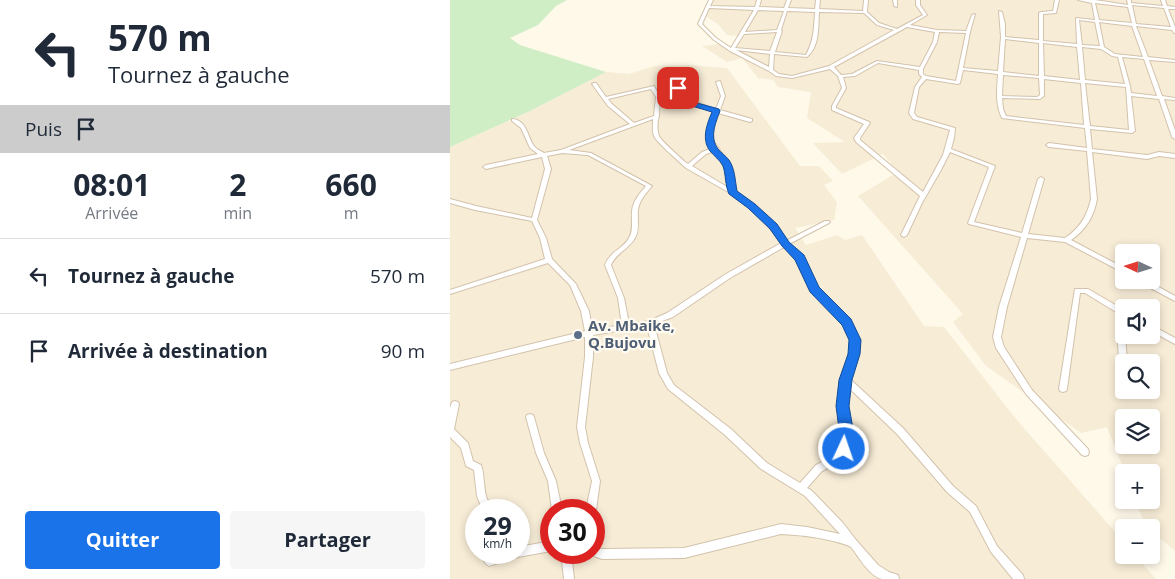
<!DOCTYPE html>
<html lang="fr">
<meta charset="utf-8">
<style>
body{margin:0;font-family:"Open Sans",sans-serif;background:#f6f6f7;color:#1f2937;height:100vh;display:flex;flex-direction:column;font-size:19px;white-space:nowrap}
*{box-sizing:border-box;margin:0}
p{font-size:16px;color:#747a83}
.icon{flex:none;width:28px;height:28px;fill:none;stroke:currentColor;stroke-width:2;stroke-linecap:round;stroke-linejoin:round}
.map{position:relative;flex:1;overflow:hidden}
.side{display:flex;flex-direction:column;background:#fff;width:450px}
.side>*{flex:none}
.guide{background:#fff;color:#1f2937;overflow:hidden}
.needle{width:32px;rotate:274deg}
.buttons{position:absolute;left:665px;top:244px;display:grid;gap:10px}
.buttons a{display:grid;place-items:center;width:45px;height:45px;border-radius:5px;background:#fff;box-shadow:0 2px 8px #0003;font-size:25px}
.speed{position:absolute;left:15px;top:499px;display:flex;gap:10px;font-size:25px;font-weight:700;text-align:center}
.speed>*{display:grid;place-content:center;width:65px;height:65px;border-radius:50%;background:#fff;box-shadow:0 2px 8px #0003;line-height:1}
.speed small{font-size:12px;font-weight:400}
.speed .limit{border:8px solid #d22;background:#fff;color:#111}
.pin{position:absolute;display:grid;place-items:center;width:42px;height:42px;color:#fff;margin:-21px;border-radius:10px;box-shadow:0 2px 8px #0006}
.me{position:absolute;width:55px;margin:-28px;rotate:3deg;stroke-linejoin:round;filter:drop-shadow(0 0 4px #0008)}
.turn{display:flex;align-items:center;gap:18px;height:105px;padding:0 25px;font-size:22px}
.turn .icon{width:65px;height:65px;stroke-width:2.5}
.turn b{display:block;font-size:35px;line-height:42px}
.then{display:flex;align-items:center;height:48px;padding:0 25px;background:#0003;gap:10px;font-size:19px}
.eta{display:flex;justify-content:space-evenly;align-items:center;height:85px;text-align:center}
.eta b{font-size:30px;font-weight:700;line-height:35px}
.primary-button{display:flex;gap:10px;margin-top:auto;padding:10px 25px}
.primary-button a{flex:1;height:58px;border-radius:5px;background:#1a73e8;color:#fff;font-size:20px;font-weight:700;line-height:58px;text-align:center}
.primary-button a+a{background:#f6f6f7;color:#1f2937}
ul{padding:0;list-style:none}
li{display:flex;align-items:center;gap:15px;height:75px;padding:0 25px;border-top:1px solid #e0e1e3}
li div{flex:1}
li b{display:block;font-size:19px}
li em{font-style:normal}
main{display:flex;flex:1;min-height:0}
.map>svg:first-child{display:block}
.residential{fill:#f7ecd6;fill-rule:evenodd}
.green{fill:#d0eec5}
.lines{fill:none;stroke-linecap:round;stroke-linejoin:round}
.minor-casing{stroke:#d3c2ac;stroke-width:2}
.minor{fill:#fff;fill-rule:evenodd}
.route{fill:#1a73e8;stroke:#114b97}
.service-dot{fill:#5c6f8a;stroke:#fffbf1;stroke-width:2}
.labels{text-anchor:middle;stroke-width:4.5;stroke-linejoin:round;paint-order:stroke}
.service-label{font-size:15px;font-weight:bold;fill:#4e5e75;stroke:#fffbf1;text-anchor:start}
</style>
<main>
<section class="side">
<div class="guide">
<div class="turn"><svg class="icon" aria-label="left" viewBox="0 0 24 24"><path d="M17 20v-9H6M10 6l-5 5 5 5"/></svg><div><b>570 m</b>Tournez à gauche</div></div>
<div class="then">Puis<svg class="icon" aria-label="arrive" viewBox="0 0 24 24"><path d="M6 21V4h12l-3 4 3 4H6"/></svg></div>
</div>
<div class="eta">
<div><b>08:01</b><p>Arrivée</p></div>
<div><b>2</b><p>min</p></div>
<div><b>660</b><p>m</p></div>
</div>
<ul>
<li><svg class="icon" aria-label="left" viewBox="0 0 24 24"><path d="M17 20v-9H6M10 6l-5 5 5 5"/></svg><div><b>Tournez à gauche</b></div><em>570 m</em></li>
<li><svg class="icon" aria-label="arrive" viewBox="0 0 24 24"><path d="M6 21V4h12l-3 4 3 4H6"/></svg><div><b>Arrivée à destination</b></div><em>90 m</em></li>
</ul>
<div class="primary-button"><a>Quitter</a><a>Partager</a></div>
</section>
<div class="map">
<svg width="725" height="579" viewBox="0 0 725 579">
<rect width="100%" height="100%" fill="#fef9e9"/>
<!-- residential -->
<path class="residential" d="M260,0H725V551L701,531V528L696,526L685,500H701V472H675L657,427L631,433L536,366L503,322L513,314L408,196L448,172L433,154L392,174L363,143L395,142L357,118L361,92L328,87L323,80L308,78L292,58L277,62L252,46L275,43L282,48L289,36L277,35L269,25L254,15ZM674,252H701V280H674ZM674,308H701V335H674ZM674,362H701V390H674ZM674,418H701V445H674Z
M237,65L277,68L350,166H369L383,181L374,185L387,202L384,220L345,228L356,245L387,235L395,240L412,235L474,326L494,327L566,419L674,542V555H685L706,579H0V147L80,111L156,72L179,74L204,66ZM26,510H69V552H26ZM101,510H144V552H101Z"/>
<!-- green -->
<path class="green" d="M0,0H117L106,6L88,25L60,38L70,45L156,72L80,111L0,147Z"/>
<g class="lines">
<!-- minor casing -->
<g class="minor-casing">
<path id="minor" d="M259,0H263L260,6L305,7L307,0H311L309,7L334,8L337,0H341L338,8L365,9L366,0H370L369,9L413,11L414,0H418L417,12L429,23L447,29L473,15L466,5V0H470V5L477,15L460,25L487,30L516,31L522,15L525,14L520,32L513,68L548,71L551,37L549,11L552,12L555,24V37L589,40V13L591,12L603,11L605,0H609L606,13L593,14V41L627,44L626,18L645,20L642,3L628,0H645L678,5L677,0H681V3L713,6L711,0H715L717,6L725,7V9H718L725,27V33H724L722,30L686,26L698,57L725,60V62L699,60L712,96L725,98V100L714,99L725,130V139L722,137L709,99L681,96L685,131L682,133L640,129L642,149L697,155L709,152L725,154V158L709,156L697,159L642,152L647,199C644,216 636,230 621,240L674,268V273L615,242L577,238L557,307L551,337L554,347L582,390L638,449L639,452L638,455L635,456L632,455L576,394L546,348L543,337L549,307L571,237L519,224L518,223L539,167L500,152L491,170L472,203L457,235L454,237L452,236L451,235L470,196L406,142L404,138L414,124L382,110V106L392,88L388,76L380,69L342,78L326,76L319,71L280,51L264,40L248,24ZM645,3L678,7L682,23L649,20ZM682,5L714,8L721,27L686,24ZM259,8L304,10L281,48L266,38L252,24ZM308,10L334,11L327,30L295,32ZM337,11L365,12C364,28 364,40 356,55L325,52L332,31L331,30ZM369,12L414,13L427,25L444,30L379,66L342,76L329,74L323,70L324,54L357,57C370,46 368,27 369,12ZM629,20L645,22L650,46L632,45ZM649,22L682,26L693,57L665,54L654,47ZM457,27L485,32L483,42L470,67L427,61L402,74L391,75L384,67ZM327,32L320,51L285,48L294,34ZM489,32L516,33L506,81L476,76L473,74V69L487,42ZM555,39L589,43V76L553,72ZM593,43L627,47L630,80L594,76ZM632,47L651,49L662,56L668,57L675,84L635,80ZM286,50L320,54L319,67ZM672,57L694,59L707,96L681,93L680,86ZM428,63L469,70V74L472,77L465,87L459,113L463,119L500,130L493,155L473,192L410,140V138L420,123L419,122L386,108V106L396,88L393,77L405,76ZM513,70L548,74C547,89 545,104 552,118L635,128L637,148L599,143L596,145L599,147L637,151L641,199C637,216 630,228 615,238L578,234L594,179L591,177L588,179L572,233L524,222L545,166L501,149L504,138L505,128L467,117L464,113L469,87L476,79L508,84L510,83ZM553,75L589,78L590,95L587,97L552,96ZM594,79L631,83L634,125L556,116L553,109L552,98L590,99L594,96ZM635,83L676,87L679,130L640,126Z
M443,0H447V7L444,6Z
M219,75H223C235,94 243,103 266,109L271,96L266,82L270,81L275,96L270,110L302,119V121L300,122L268,113C252,144 270,143 281,167C284,175 284,183 285,191L315,214L336,241L375,221H379L380,222L379,223L339,244L352,256L367,288L401,322L409,340L408,354L400,379L453,428L503,486L526,506L547,546L573,575L574,579H563L541,552L520,512L497,492L447,434L399,388C398,394 397,401 397,408C399,428 403,440 394,460L372,471L357,488L361,490L393,523L406,540L428,565L439,572L448,575L449,579C444,579 437,579 432,579C419,576 409,557 401,547L397,545C376,538 353,535 331,534L234,558L152,559L141,555L139,552H144V547L152,549L234,548L331,524L357,527L390,534L355,496L311,469L275,435L218,389L209,373L197,326L143,335V357L135,427L138,443L150,481L146,510L144,513V510H136L142,481L130,443L127,427L135,357V337L0,370V364L135,331L131,311L120,285L98,263L0,294V290L95,259L90,238L82,221L25,210L0,203V199L26,206L82,218L95,169L92,157L36,169L33,167L36,165L88,154L80,148L71,128L62,121V119C77,120 77,136 84,146C86,149 91,151 94,153L111,150L180,124L158,106L142,84L144,83H146L156,97L204,86L210,97L209,115V116C207,121 207,130 209,136C212,142 229,156 235,162L238,164L252,152L262,148C254,136 258,124 264,112C241,105 232,96 219,76ZM201,89L206,97L204,116L184,123L162,104L158,99ZM203,119C203,124 202,131 204,136C207,143 230,162 236,168L280,193L311,216L331,243L276,274L217,313L199,321L179,324L174,298L161,265C166,253 179,249 185,238C190,229 187,220 188,210C189,201 196,193 202,186L141,153L119,150ZM264,151C273,162 278,173 279,188L242,166L256,154ZM112,153L138,155L196,186C190,193 183,201 182,211C181,220 184,230 179,238C172,250 161,250 155,265L168,298L172,325L142,330L139,311L126,284L102,259L96,238L87,220L101,169L97,156ZM334,247L347,259L362,291L394,323L401,340L400,354L392,380L389,406L392,429L390,449L388,454L366,465L350,483L317,463L281,429L224,385L217,373L204,324L223,317L280,278Z
M688,280H696L725,296V301L689,282Z
M625,289H638L674,310V335H675L677,362H674V379L671,378L670,376L666,312L635,293H630L617,389L616,391L613,392L610,391L609,389Z
M701,325L725,338V344L701,331Z
M674,387V390H678V393L675,394L672,393L670,390L671,388Z
M5,401L8,402L9,404L4,429L18,443L23,461L31,465C35,476 33,488 37,499C39,503 42,506 44,510H33L32,509L27,496L24,470L16,466L11,448L0,437V408L2,402Z
M80,414L83,415L84,417L94,453L106,481L112,510H102L98,481L86,453L76,417L77,415Z
M101,541V551L68,557L39,566L36,564L34,561L36,558L51,552H69V547Z
M111,552H121L124,579H114Z"/>
</g>
<!-- minor -->
<use href="#minor" class="minor"/>
</g>
<!-- route -->
<path class="route" d="M225,86H230L247,103L269,109L270,111C266,122 259,137 268,149C271,153 276,156 279,160C285,169 285,180 287,191L305,204L327,224L339,242L354,255L369,287L401,319L411,340L410,354L402,380L399,406L403,429L399,454L394,455L389,454L387,449L389,429L386,406L389,380L398,354L399,340L392,325L360,292L345,260L332,246L320,229L298,208L279,194C275,185 276,175 273,166C270,160 264,156 260,151C251,139 257,124 262,112L242,106L225,89Z"/>
<!-- markers -->
<circle class="service-dot" cx="128" cy="335" r="5"/>
<g class="labels">
<!-- service labels -->
<g class="service-label">
<text x="138" y="331">Av. Mbaike,<tspan x="138" dy="17">Q.Bujovu</tspan></text>
</g>
</g>
</svg>
<div class="buttons">
<a><svg class="needle" viewBox="-14 -14 28 28"><path d="M0-13l5 13h-10z" fill="#e53935"/><path d="M0 13l5-13h-10z" fill="#747a83"/></svg></a>
<a><svg class="icon" aria-label="sound" viewBox="0 0 24 24"><path d="M4 9h4l5-4v14l-5-4H4zM17 9q2 3 0 6"/></svg></a>
<a><svg class="icon" aria-label="search" viewBox="0 0 24 24"><circle cx="10" cy="10" r="6"/><path d="M15 15l6 6"/></svg></a>
<a><svg class="icon" aria-label="layers" viewBox="0 0 24 24"><path d="M12 4l9 5-9 5-9-5zM3 14l9 5 9-5"/></svg></a>
<a>+</a>
<a>−</a>
</div>
<div class="speed"><div>29<small>km/h</small></div><div class="limit">30</div></div>
<div class="pin" style="left:228px;top:88px;background:#d93025"><svg class="icon" aria-label="arrive" viewBox="0 0 24 24"><path d="M6 21V4h12l-3 4 3 4H6"/></svg></div>
<svg class="me" style="left:394px;top:449px" viewBox="-20 -20 40 40"><circle r="17" fill="#1a73e8" stroke="#fff" stroke-width="3"/><path d="M0-11L8 9 0 5-8 9z" fill="#fff"/></svg>
</div>
</main>
